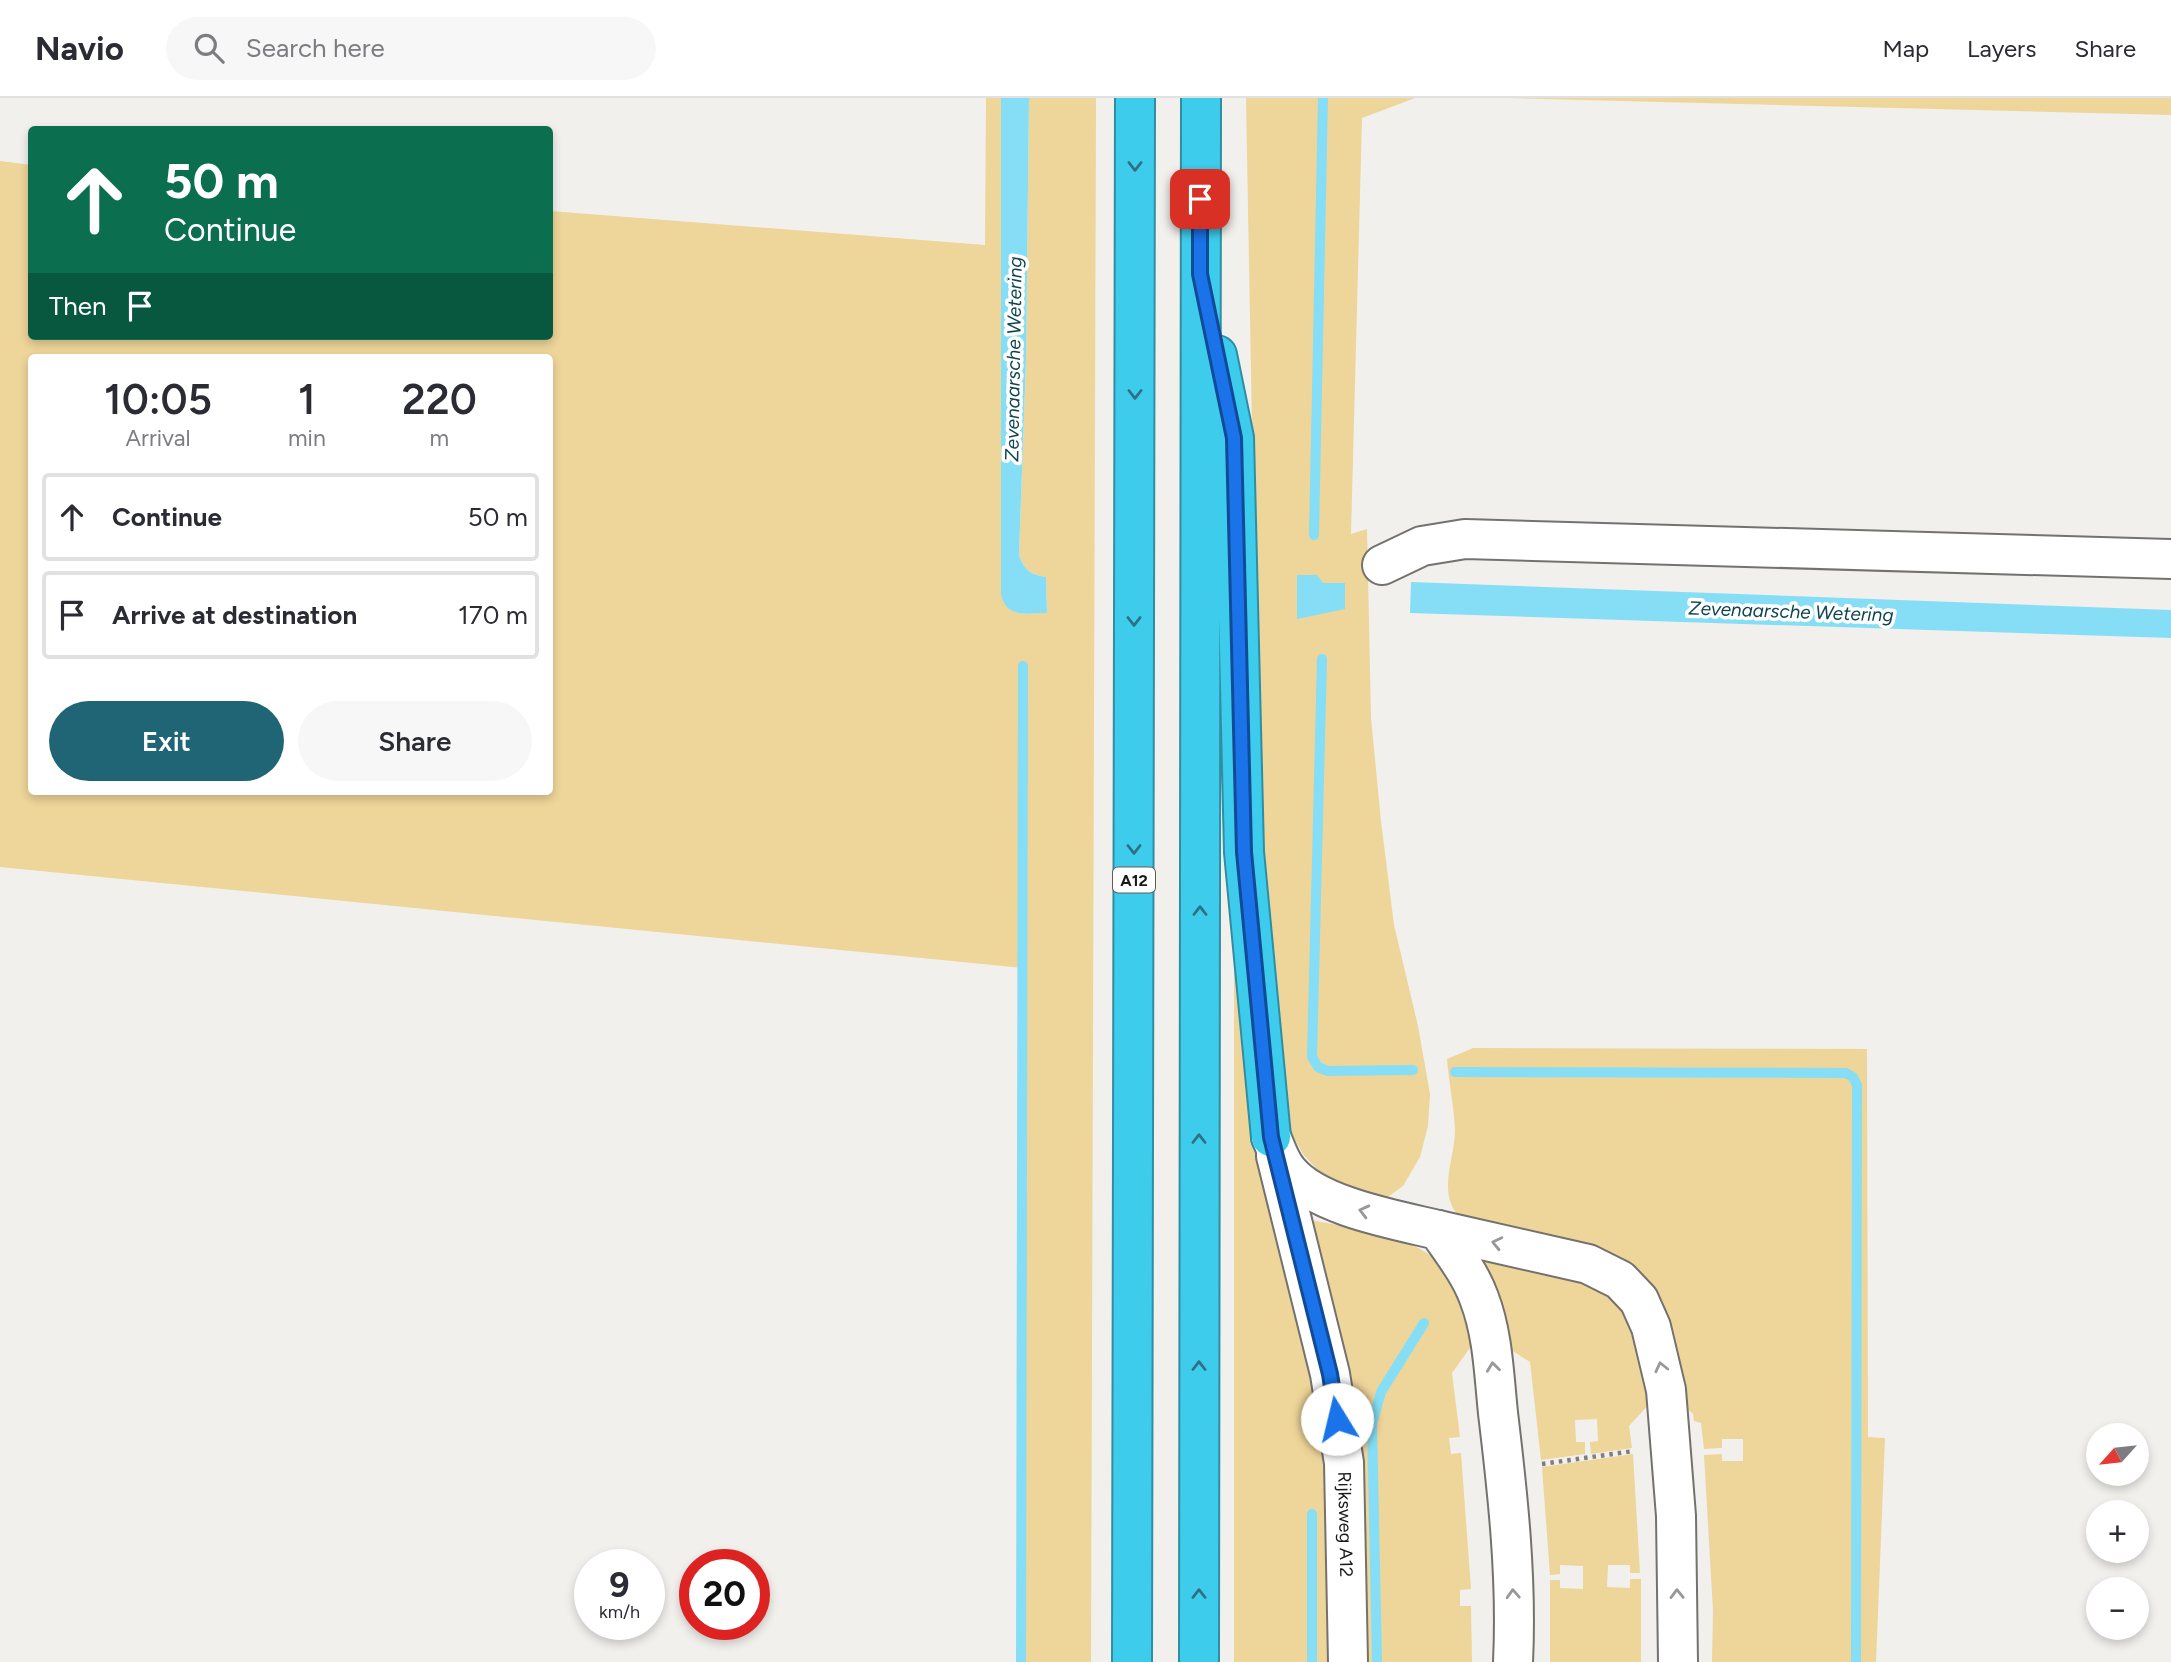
<!DOCTYPE html>
<meta charset="utf-8">
<style>
body{margin:0;font-family:Figtree,sans-serif;background:#f7f7f7;color:#2b2b33;height:100vh;display:flex;flex-direction:column;font-size:26px;white-space:nowrap}
*{box-sizing:border-box;margin:0}
p{font-size:23px;color:#7c7c81}
.icon{flex:none;width:38px;height:38px;fill:none;stroke:currentColor;stroke-width:2;stroke-linecap:round;stroke-linejoin:round}
.map{position:relative;flex:1;overflow:hidden}
.drawer{position:absolute;left:28px;top:256px;width:525px;height:441px;display:flex;flex-direction:column;background:#fff;border-radius:7px;box-shadow:0 4px 10px #0003}
.drawer>*{flex:none}
.guide{position:absolute;left:28px;top:28px;width:525px;height:214px;border-radius:7px;box-shadow:0 4px 10px #0003;background:#0b6e4f;color:#fff;overflow:hidden}
.needle{width:46px;rotate:243deg}
.tools{position:absolute;left:2086px;top:1325px;display:grid;gap:14px}
.tools a{display:grid;place-items:center;width:63px;height:63px;border-radius:50%;background:#fff;box-shadow:0 4px 10px #0003;font-size:35px}
.speed{position:absolute;left:574px;top:1451px;display:flex;gap:14px;font-size:35px;font-weight:700;text-align:center}
.speed>*{display:grid;place-content:center;width:91px;height:91px;border-radius:50%;background:#fff;box-shadow:0 4px 10px #0003;line-height:1}
.speed small{font-size:18px;font-weight:400}
.speed .limit{border:10px solid #d22;background:#fff;color:#111}
.pin{position:absolute;display:grid;place-items:center;width:60px;height:60px;color:#fff;margin:-30px;border-radius:14px;box-shadow:0 4px 10px #0006}
.me{position:absolute;width:77px;margin:-38px;rotate:351deg;stroke-linejoin:round;filter:drop-shadow(0 0 5px #0008)}
.turn{display:flex;align-items:center;gap:24px;height:147px;padding:0 21px;font-size:32px}
.turn .icon{width:91px;height:91px;stroke-width:2.5}
.turn b{display:block;font-size:49px;line-height:60px}
.then{display:flex;align-items:center;height:66px;padding:0 21px;background:#0003;gap:14px;font-size:26px}
.eta{display:flex;justify-content:space-evenly;align-items:center;height:119px;text-align:center}
.eta b{font-size:42px;font-weight:600;line-height:49px}
.button{display:flex;gap:14px;margin-top:auto;padding:14px 21px}
.button a{flex:1;height:80px;border-radius:42px;background:#206576;color:#fff;font-size:28px;font-weight:600;line-height:80px;text-align:center}
.button a+a{background:#f7f7f7;color:#2b2b33}
ul{padding:0;list-style:none}
li{display:flex;align-items:center;gap:21px;height:88px;margin:0 14px 10px;padding:0 7px;border:4px solid #e1e1e2;border-radius:7px}
li div{flex:1}
li b{display:block;font-size:26px}
li em{font-style:normal}
header{display:flex;align-items:center;gap:42px;box-sizing:border-box;height:98px;padding:0 35px;background:#fff;border-bottom:2px solid #e1e1e2}
header strong{font-size:33px}
nav{display:flex;gap:38px;margin-inline-start:auto;font-size:24px}
.search{width:490px;height:63px;background:#f7f7f7;display:flex;align-items:center;gap:18px;box-sizing:border-box;padding:0 24px;border-radius:38px;color:#7c7c81;font-size:26px}
.map>svg:first-child{display:block}
.green{fill:#eed599;fill-rule:evenodd}
.water{fill:#85def6}
.lines{fill:none;stroke-linecap:round;stroke-linejoin:round}
.stream{stroke:#85def6;stroke-width:10}
.minor-casing{stroke:#73726f;stroke-width:42}
.highway-casing{stroke:#318da2;stroke-width:42}
.path{stroke:#7f7e7d;stroke-width:4.5;stroke-dasharray:3.5 5;stroke-linecap:butt}
.minor{stroke:#fff;stroke-width:38}
.highway{stroke:#3eccec;stroke-width:38}
.oneway{stroke:#2c7282}
.oneway2{stroke:#989897}
.route-casing{stroke:#114b97;stroke-width:18}
.route{stroke:#1a73e8;stroke-width:12}
.labels{text-anchor:middle;stroke-width:7;stroke-linejoin:round;paint-order:stroke}
.shield{fill:#fff;stroke:#5f5e5d;stroke-width:2}
.shield-label{font-size:16px;font-weight:bold;fill:#1a1918}
.street-label{font-size:18px;fill:#1a1918;stroke:#fff}
.water-label{font-size:19px;font-style:italic;fill:#0f4552;stroke:#fff}
</style>
<header>
<strong>Navio</strong>
<div class="search"><svg class="icon" aria-label="search" viewBox="0 0 24 24"><circle cx="10" cy="10" r="6"/><path d="M15 15l6 6"/></svg>Search here</div>
<nav><a>Map</a><a>Layers</a><a>Share</a></nav>
</header>
<div class="map">
<svg width="2171" height="1564" viewBox="0 0 2171 1564">
<rect width="100%" height="100%" fill="#f1f0ed"/>
<!-- green -->
<path class="green" d="M986,0H1001V497C1007,520 1028,516 1047,514L1046,479C1031,477 1024,472 1019,457L1026,263L1029,0H1096L1091,1564H1021L1022,870L0,769V63L31,67L32,238H550V113L985,147ZM32,259H550V693H32Z
M1246,0H1415L1362,20L1351,436L1367,431L1371,620L1381,723L1394,827L1418,928L1430,996L1428,1028L1420,1059L1403,1088L1385,1101L1343,1091L1321,1076L1303,1056L1283,1020L1264,852L1254,438Z
M1505,0H2171V17Z
M1234,826L1323,1290L1336,1564H1234Z
M1473,950L1867,951L1868,1339L1885,1340L1876,1564H1712L1713,1513L1704,1357L1722,1356V1363H1743V1341H1722V1350L1704,1351L1701,1325L1694,1323L1693,1316L1675,1299L1647,1185L1623,1162L1600,1149L1457,1116C1438,1092 1455,1060 1455,1032C1454,1009 1449,985 1447,961Z
M1306,1121C1356,1132 1427,1135 1455,1184C1465,1201 1470,1222 1477,1240L1452,1275L1460,1339L1449,1340L1451,1356L1461,1355L1471,1491L1460,1492V1508H1471L1472,1564H1357Z
M1479,1160L1575,1182L1594,1190L1619,1207L1636,1223L1653,1302L1629,1328L1632,1350L1591,1356L1590,1344L1598,1343L1597,1321L1575,1322L1576,1344H1585V1356L1541,1362L1530,1264L1505,1248Z
M1633,1356L1640,1475H1630V1467H1608L1607,1489L1630,1490V1481H1641V1564H1550V1482H1560V1490L1583,1491V1468L1560,1467V1476L1550,1477L1542,1369Z"/>
<!-- water -->
<path class="water" d="M1001,0H1029L1026,263L1019,457C1024,472 1031,477 1046,479L1047,515C1027,515 1007,521 1001,497Z
M1297,477H1317L1323,485H1345V511L1297,521Z
M1411,484L2171,512V540L1410,515Z"/>
<g class="lines">
<!-- stream -->
<path class="stream" d="M1314,437L1323,0
M1322,561L1312,959L1318,969L1328,973L1413,972
M1455,974L1846,975L1853,979L1857,987L1856,1564
M1021,1564L1023,568
M1312,1564V1416
M1377,1564L1372,1326L1381,1294L1424,1225"/>
<!-- minor casing -->
<g class="minor-casing">
<g id="minor">
<path d="M1382,467L1422,448L1465,441L2171,461"/>
<path d="M1271,1039C1276,1050 1280,1064 1288,1073C1316,1108 1396,1122 1438,1132C1453,1154 1470,1175 1479,1200C1493,1236 1494,1277 1498,1315C1508,1398 1517,1481 1513,1564"/>
<path id="s1" d="M1276,1058L1330,1276L1344,1365L1348,1564"/>
<path d="M1438,1132L1588,1166L1620,1182L1639,1202L1651,1229L1666,1292L1676,1418L1678,1564"/>
</g>
</g>
<!-- highway casing -->
<g class="highway-casing">
<path id="highway" d="M1217,257L1234,340L1244,754L1271,1039
M1132,1564L1135,0
M1199,1564L1201,0"/>
</g>
<!-- path -->
<path class="path" d="M1542,1366L1634,1353"/>
<!-- minor -->
<use href="#minor" class="minor"/>
<!-- highway -->
<use href="#highway" class="highway"/>
</g>
<!-- one-way arrows -->
<defs><path id="oneway-chevron" d="M-2-3.5L2.5 0L-2 3.5" fill="none" stroke-width="1.6" stroke-linecap="round" stroke-linejoin="round" transform="scale(1.75)"/></defs>
<g class="oneway">
<use href="#oneway-chevron" transform="translate(1135 68) rotate(90)"/>
<use href="#oneway-chevron" transform="translate(1135 296) rotate(90)"/>
<use href="#oneway-chevron" transform="translate(1134 523) rotate(90)"/>
<use href="#oneway-chevron" transform="translate(1134 751) rotate(90)"/>
<use href="#oneway-chevron" transform="translate(1200 813) rotate(-90)"/>
<use href="#oneway-chevron" transform="translate(1199 1041) rotate(-90)"/>
<use href="#oneway-chevron" transform="translate(1199 1268) rotate(-90)"/>
<use href="#oneway-chevron" transform="translate(1199 1496) rotate(-90)"/>
</g>
<g class="oneway2">
<use href="#oneway-chevron" transform="translate(1364 1113) rotate(-166)"/>
<use href="#oneway-chevron" transform="translate(1497 1145) rotate(-167)"/>
<use href="#oneway-chevron" transform="translate(1493 1269) rotate(-97)"/>
<use href="#oneway-chevron" transform="translate(1661 1269) rotate(-103)"/>
<use href="#oneway-chevron" transform="translate(1513 1496) rotate(-93)"/>
<use href="#oneway-chevron" transform="translate(1677 1496) rotate(-91)"/>
</g>
<g class="lines">
<!-- route casing -->
<g class="route-casing">
<path id="route" d="M1200,101V176L1234,340L1244,754L1271,1039L1330,1276L1337,1321"/>
</g>
<!-- route -->
<use href="#route" class="route"/>
</g>
<g class="labels">
<!-- shield labels -->
<rect class="shield" x="1113" y="769.5" width="42" height="25" rx="5"/>
<g class="shield-label">
<text x="1134" y="788">A12</text>
</g>
<!-- street labels -->
<g class="street-label">
<text dy="6" stroke="none"><textPath href="#s1" startOffset="376">Rijksweg A12</textPath></text>
</g>
<!-- water labels -->
<g class="water-label">
<text transform="translate(1013 261) rotate(-89)" y="7">Zevenaarsche Wetering</text>
<text transform="translate(1791 513) rotate(2)" y="7">Zevenaarsche Wetering</text>
</g>
</g>
</svg>
<div class="tools">
<a><svg class="needle" viewBox="-14 -14 28 28"><path d="M0-13l5 13h-10z" fill="#e53935"/><path d="M0 13l5-13h-10z" fill="#7c7c81"/></svg></a>
<a>+</a>
<a>−</a>
</div>
<div class="speed"><div>9<small>km/h</small></div><div class="limit">20</div></div>
<div class="pin" style="left:1200px;top:101px;background:#d93025"><svg class="icon" aria-label="arrive" viewBox="0 0 24 24"><path d="M6 21V4h12l-3 4 3 4H6"/></svg></div>
<svg class="me" style="left:1337px;top:1321px" viewBox="-20 -20 40 40"><circle r="19" fill="#fff"/><path d="M0-13L10 11 0 6-10 11z" fill="#1a73e8"/></svg>
<div class="guide">
<div class="turn"><svg class="icon" aria-label="ahead" viewBox="0 0 24 24"><path d="M12 20V5M6 11l6-6 6 6"/></svg><div><b>50 m</b>Continue</div></div>
<div class="then">Then<svg class="icon" aria-label="arrive" viewBox="0 0 24 24"><path d="M6 21V4h12l-3 4 3 4H6"/></svg></div>
</div>
<section class="drawer">
<div class="eta">
<div><b>10:05</b><p>Arrival</p></div>
<div><b>1</b><p>min</p></div>
<div><b>220</b><p>m</p></div>
</div>
<ul>
<li><svg class="icon" aria-label="ahead" viewBox="0 0 24 24"><path d="M12 20V5M6 11l6-6 6 6"/></svg><div><b>Continue</b></div><em>50 m</em></li>
<li><svg class="icon" aria-label="arrive" viewBox="0 0 24 24"><path d="M6 21V4h12l-3 4 3 4H6"/></svg><div><b>Arrive at destination</b></div><em>170 m</em></li>
</ul>
<div class="button"><a>Exit</a><a>Share</a></div>
</section>
</div>
